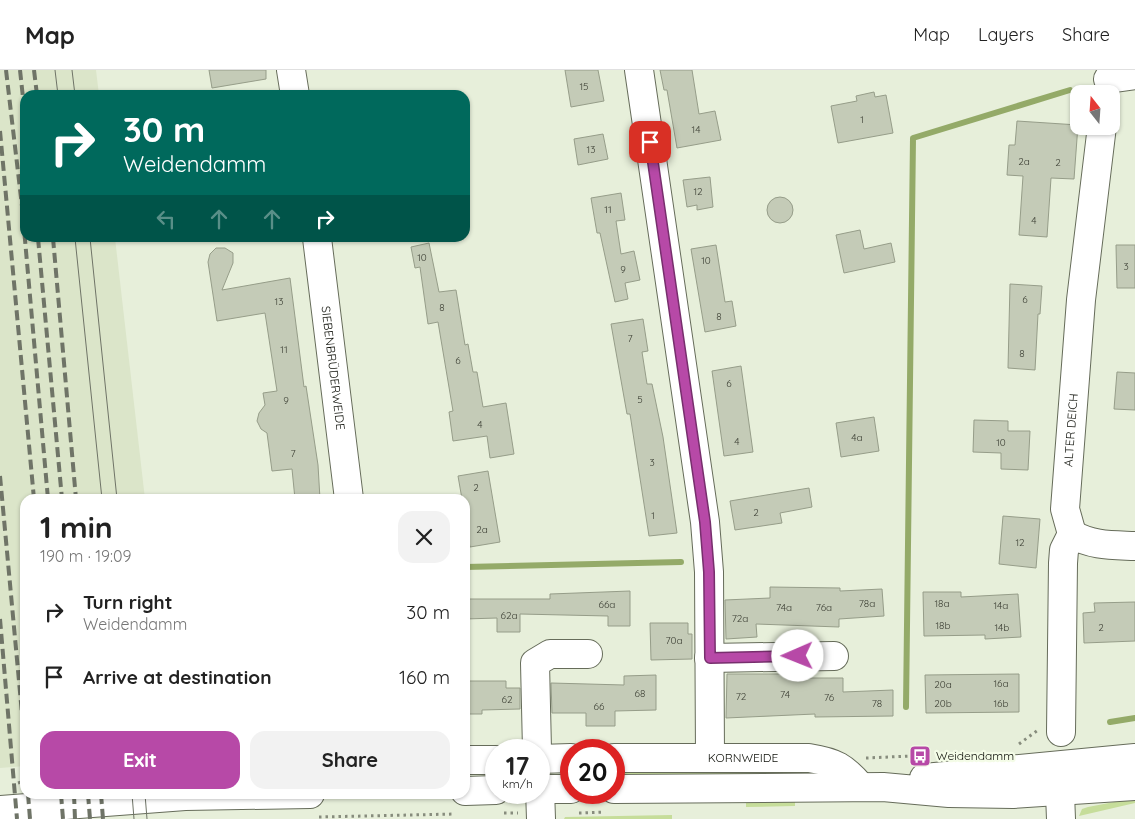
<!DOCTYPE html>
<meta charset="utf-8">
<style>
body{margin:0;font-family:Quicksand,sans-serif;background:#f2f2f2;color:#222;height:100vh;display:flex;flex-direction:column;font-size:19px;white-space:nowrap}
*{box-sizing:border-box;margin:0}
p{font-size:16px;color:#767676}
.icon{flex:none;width:28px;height:28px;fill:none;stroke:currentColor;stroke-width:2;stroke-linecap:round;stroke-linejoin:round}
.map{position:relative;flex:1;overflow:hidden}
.drawer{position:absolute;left:20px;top:424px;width:450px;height:305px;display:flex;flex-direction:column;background:#fff;border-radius:15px;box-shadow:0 1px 4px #0004}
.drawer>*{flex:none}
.hud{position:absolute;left:20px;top:20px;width:450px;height:152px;border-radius:15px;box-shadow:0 1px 4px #0004;background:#00695c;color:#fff;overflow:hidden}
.needle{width:32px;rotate:343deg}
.tools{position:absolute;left:1070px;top:15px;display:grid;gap:10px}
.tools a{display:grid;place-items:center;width:50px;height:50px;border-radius:10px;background:#fff;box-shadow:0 1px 4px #0004;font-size:25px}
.speed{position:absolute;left:485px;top:669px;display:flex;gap:10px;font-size:25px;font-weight:700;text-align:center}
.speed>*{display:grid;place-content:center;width:65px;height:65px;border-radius:50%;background:#fff;box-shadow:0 1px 4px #0004;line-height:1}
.speed small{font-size:12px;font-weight:400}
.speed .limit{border:8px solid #d22;background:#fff;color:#111}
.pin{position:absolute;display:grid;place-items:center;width:42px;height:42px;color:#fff;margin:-21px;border-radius:10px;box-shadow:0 2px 8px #0006}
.me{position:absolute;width:55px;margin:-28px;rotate:269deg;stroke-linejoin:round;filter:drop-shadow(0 0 4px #0008)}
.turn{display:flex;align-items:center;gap:18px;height:105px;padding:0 20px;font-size:22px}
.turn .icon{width:65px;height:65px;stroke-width:2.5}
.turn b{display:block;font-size:35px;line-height:42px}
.lanes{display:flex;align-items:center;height:48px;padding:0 20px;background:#0003;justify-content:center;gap:25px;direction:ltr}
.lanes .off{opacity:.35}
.round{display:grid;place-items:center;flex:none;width:52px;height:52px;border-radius:15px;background:#f2f2f2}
.summary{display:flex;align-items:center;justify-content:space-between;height:85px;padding:0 20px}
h1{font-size:30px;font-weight:700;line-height:38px}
.action{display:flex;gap:10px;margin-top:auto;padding:10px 20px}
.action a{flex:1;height:58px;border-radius:15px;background:#b749a7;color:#fff;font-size:20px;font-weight:700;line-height:58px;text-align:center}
.action a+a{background:#f2f2f2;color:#222}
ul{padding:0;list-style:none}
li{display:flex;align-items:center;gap:15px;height:65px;padding:0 20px}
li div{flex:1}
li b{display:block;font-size:19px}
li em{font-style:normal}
header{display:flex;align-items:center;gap:30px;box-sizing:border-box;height:70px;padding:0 25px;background:#fff;border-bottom:1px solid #e0e0e0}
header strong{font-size:24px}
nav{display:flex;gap:28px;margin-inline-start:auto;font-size:18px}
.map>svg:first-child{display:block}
.built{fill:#dbe5c9}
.green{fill:#c6dd9a}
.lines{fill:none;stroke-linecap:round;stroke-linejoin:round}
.stream{stroke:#94aa68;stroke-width:6}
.building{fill:#c4cbb7;stroke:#969d89}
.minor-casing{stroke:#666c5a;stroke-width:30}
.major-casing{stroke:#666c5a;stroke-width:30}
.path{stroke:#878c7d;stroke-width:3;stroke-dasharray:2.5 4;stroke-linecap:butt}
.minor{stroke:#fff;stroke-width:28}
.major{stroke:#fff;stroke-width:28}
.tram{stroke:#6f7467;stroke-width:1}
.rail{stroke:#6f7467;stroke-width:4;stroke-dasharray:10 5;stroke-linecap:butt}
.route-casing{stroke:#772f6d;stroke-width:12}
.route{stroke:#b749a7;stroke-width:9}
.labels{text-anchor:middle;stroke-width:4.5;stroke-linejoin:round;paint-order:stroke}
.number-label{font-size:10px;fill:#3c3f34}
.street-label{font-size:12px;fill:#0e1009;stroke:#f4fce7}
.poi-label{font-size:12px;fill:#0e1009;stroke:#f4fce7;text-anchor:start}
</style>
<header>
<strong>Map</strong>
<nav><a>Map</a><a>Layers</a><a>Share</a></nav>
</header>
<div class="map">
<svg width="1135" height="749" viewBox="0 0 1135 749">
<rect width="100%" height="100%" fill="#e7efda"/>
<!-- built -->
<path class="built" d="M0,0H96L99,25H25V168H115L145,429H25V696L0,698Z"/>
<!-- green -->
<path class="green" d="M808,693L827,704L614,706V695Z
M1135,728V733L1079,746L1082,739L1088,737Z
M795,730V736L746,737V731Z
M672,745V749H564L565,747Z"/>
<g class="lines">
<!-- stream -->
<path class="stream" d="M465,497L681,492
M906,637L913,68L1070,20
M1110,652L1135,648"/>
</g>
<!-- building -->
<path class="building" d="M209,0H266V9L212,18Z
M565,0H598L604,31L571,37Z
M660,0H692L699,44L715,41L721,70L677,78L667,20H664Z
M874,22L875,27L886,25L893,63L838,73L831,36L857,31L856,26Z
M1017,51L1078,55L1074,109L1051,108L1047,167L1019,165L1023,106L1007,105L1009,75H1015Z
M603,64L608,89L578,95L574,69Z
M710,107L713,137L697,140V135L687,137L683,110Z
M621,123L625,150L616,151L621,184L634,181L640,210L625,213L628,229L615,232L600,163H597L591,128Z
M767 140a13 13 0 1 1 26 0a13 13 0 1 1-26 0Z
M860,160L864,179L891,173L895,192L844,203L836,165Z
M429,173L439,222L456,220L465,275L468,274L473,302H477L483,337L506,333L514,384L490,388L487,366L453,371L449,342L453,341L438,252L428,254L420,197L415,198L411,177Z
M716,175L725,232L732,231L736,256L705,262L691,179Z
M1116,175H1135V218H1117Z
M216,178H225L233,183V193L222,220L290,208L304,317L306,316L318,395L320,429H295L292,399L272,401L267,363L261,359L257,351L259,343L265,335L263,323L277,321L265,243L217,251L208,192L210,184Z
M1010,214L1042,216L1040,244H1038L1035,300L1008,298Z
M643,249L648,281L642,282L647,314H652L663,367L677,463L649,466L630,344H627L611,254Z
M741,296L753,382L724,386L712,301Z
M1117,302L1135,303V340L1114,339Z
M874,347L879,381L841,387L836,353Z
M974,350L1008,351V361H1030L1028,400L1001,399V383L973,382Z
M488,401L500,472L470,477L465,446V429H462L458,406Z
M809,418L812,437L780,443L782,453L735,460L730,431Z
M1003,446L1040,449L1036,498L999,494Z
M770,517L840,518V521L882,519L884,546L839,549V557L756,554L757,567L726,569L725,530L770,528Z
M630,521V556H608V546L520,544V562H497V548L465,549V529H550V524Z
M923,522H961V527L1018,524L1021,567L985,569V565L924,566Z
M1135,532V571L1084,573L1083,543L1095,542L1094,533Z
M650,553H688V564H692V589L651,590Z
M727,604H801V608H843V622L893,620V646L815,647V644L726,648Z
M1019,604V642L926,643L925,605Z
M656,605V640L615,641V656H586V643H552L551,613L624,615V606Z
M465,611H506V618H520V639L482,640V644H465Z"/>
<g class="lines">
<!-- minor casing -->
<g class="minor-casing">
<g id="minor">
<path d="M291,0L295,25"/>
<path d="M639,0L705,452L709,502L710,686"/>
<path d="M1108,9L1135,5"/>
<path id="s1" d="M317,168L349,429"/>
<path d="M1072,464C1092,476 1112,475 1135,476"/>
<path d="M709,588L834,586"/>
<path id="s2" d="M1061,662L1063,493L1064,480L1072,464L1065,439L1081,230L1102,56"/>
<path d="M537,680L535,593L550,584H588"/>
<path id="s3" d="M614,688H809C835,692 844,697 861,717"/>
<path d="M539,689L571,688"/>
<path d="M465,690H496"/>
<path d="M1059,698L1061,749"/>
<path d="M540,719L541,749"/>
</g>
</g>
<!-- major casing -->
<g class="major-casing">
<path id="major" d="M924,708L1135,688
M539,719H571
M614,719L883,717L949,723L1013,724L1135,716
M465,721L496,720
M0,740L185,726L310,724"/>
</g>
<!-- path -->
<path class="path" d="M1019,674L1038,660
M866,688L912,686
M18,713L25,711
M504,743H518
M579,743L605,742
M319,747L455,744"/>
<!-- minor -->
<use href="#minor" class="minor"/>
<!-- major -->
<use href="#major" class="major"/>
<!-- tram -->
<path class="tram" d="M55,0L58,25
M72,0L75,25
M75,168L102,429
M90,168L117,429
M132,724L134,749
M145,724L147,749"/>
<!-- rail -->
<path class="rail" d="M6,0L22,136L48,429
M20,0L25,46
M34,0L37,25
M0,61L34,429
M38,168L62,429
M53,168L76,429
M0,406L25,676
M0,549L17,749
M28,724L30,749
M61,724L63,749
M74,724L75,749
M88,724L90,749
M101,724L103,749"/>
</g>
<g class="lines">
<!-- route casing -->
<g class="route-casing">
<path id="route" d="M650,72L705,452L709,502L710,588L798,586"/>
</g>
<!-- route -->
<use href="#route" class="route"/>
</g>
<!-- icons -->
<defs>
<g id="bus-square" transform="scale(1.125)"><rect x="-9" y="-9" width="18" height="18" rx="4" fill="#b749a7" stroke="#f4fce7"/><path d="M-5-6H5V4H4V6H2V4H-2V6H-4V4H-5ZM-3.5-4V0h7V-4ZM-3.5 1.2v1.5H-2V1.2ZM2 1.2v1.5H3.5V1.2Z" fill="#fff"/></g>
</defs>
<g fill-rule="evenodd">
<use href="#bus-square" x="920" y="686"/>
</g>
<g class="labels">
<!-- number labels -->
<g class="number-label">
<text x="584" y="20">15</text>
<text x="862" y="53">1</text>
<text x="696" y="63">14</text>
<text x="591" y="83">13</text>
<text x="1024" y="95">2a</text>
<text x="1058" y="96">2</text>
<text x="698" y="125">12</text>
<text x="608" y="143">11</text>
<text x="1034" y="154">4</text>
<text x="422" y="191">10</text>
<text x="706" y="194">10</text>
<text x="1126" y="200">3</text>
<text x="623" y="203">9</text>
<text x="1025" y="233">6</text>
<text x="279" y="235">13</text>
<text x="442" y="241">8</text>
<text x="719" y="250">8</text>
<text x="630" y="272">7</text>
<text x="284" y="283">11</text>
<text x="1022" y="287">8</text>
<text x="458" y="294">6</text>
<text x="729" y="317">6</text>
<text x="640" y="333">5</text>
<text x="286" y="334">9</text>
<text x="480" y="358">4</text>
<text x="857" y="371">4a</text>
<text x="737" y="375">4</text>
<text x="1001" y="376">10</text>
<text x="293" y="387">7</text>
<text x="652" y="396">3</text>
<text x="476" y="421">2</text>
<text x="756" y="446">2</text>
<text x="653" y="449">1</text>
<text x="482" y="463">2a</text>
<text x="1020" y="476">12</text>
<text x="867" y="537">78a</text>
<text x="942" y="537">18a</text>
<text x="607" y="538">66a</text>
<text x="1001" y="539">14a</text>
<text x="784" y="541">74a</text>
<text x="824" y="541">76a</text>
<text x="509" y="549">62a</text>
<text x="740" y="552">72a</text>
<text x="943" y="559">18b</text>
<text x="1002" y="561">14b</text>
<text x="1101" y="561">2</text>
<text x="674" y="574">70a</text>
<text x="1001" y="617">16a</text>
<text x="943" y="618">20a</text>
<text x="640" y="627">68</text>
<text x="785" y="628">74</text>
<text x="741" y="630">72</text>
<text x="829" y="631">76</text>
<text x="507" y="633">62</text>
<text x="877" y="637">78</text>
<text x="943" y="637">20b</text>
<text x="1001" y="637">16b</text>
<text x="599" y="640">66</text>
</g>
<!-- street labels -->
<g class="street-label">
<text dy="4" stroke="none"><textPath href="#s1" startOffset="131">SIEBENBRÜDERWEIDE</textPath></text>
<text dy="4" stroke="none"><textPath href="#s2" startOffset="305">ALTER DEICH</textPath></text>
<text dy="4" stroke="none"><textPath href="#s3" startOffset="129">KORNWEIDE</textPath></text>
</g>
<!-- poi labels -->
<g class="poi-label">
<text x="936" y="690">Weidendamm</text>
</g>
</g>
</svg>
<div class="tools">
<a><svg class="needle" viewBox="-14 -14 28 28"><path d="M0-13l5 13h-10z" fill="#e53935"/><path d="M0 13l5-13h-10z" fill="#767676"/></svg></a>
</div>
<div class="speed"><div>17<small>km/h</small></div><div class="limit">20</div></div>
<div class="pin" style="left:650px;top:72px;background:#d93025"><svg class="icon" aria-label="arrive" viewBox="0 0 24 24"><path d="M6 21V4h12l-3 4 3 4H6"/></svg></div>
<svg class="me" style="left:798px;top:586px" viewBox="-20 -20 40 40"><circle r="19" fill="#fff"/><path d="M0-13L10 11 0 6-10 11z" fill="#b749a7"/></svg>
<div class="hud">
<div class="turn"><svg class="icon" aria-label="right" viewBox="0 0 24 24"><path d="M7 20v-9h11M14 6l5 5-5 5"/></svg><div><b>30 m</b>Weidendamm</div></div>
<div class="lanes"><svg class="icon off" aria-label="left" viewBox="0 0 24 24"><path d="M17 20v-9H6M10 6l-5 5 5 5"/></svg><svg class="icon off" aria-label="ahead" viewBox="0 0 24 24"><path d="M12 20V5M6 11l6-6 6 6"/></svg><svg class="icon off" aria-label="ahead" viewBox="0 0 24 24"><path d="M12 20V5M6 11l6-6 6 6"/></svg><svg class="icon" aria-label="right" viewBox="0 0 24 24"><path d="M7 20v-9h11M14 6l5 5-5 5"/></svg></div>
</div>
<section class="drawer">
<div class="summary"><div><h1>1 min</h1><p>190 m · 19:09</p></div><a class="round"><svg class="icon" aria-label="close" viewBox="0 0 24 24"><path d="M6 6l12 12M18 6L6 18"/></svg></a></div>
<ul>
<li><svg class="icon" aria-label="right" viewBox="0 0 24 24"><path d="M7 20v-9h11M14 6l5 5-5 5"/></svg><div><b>Turn right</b><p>Weidendamm</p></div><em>30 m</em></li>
<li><svg class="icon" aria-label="arrive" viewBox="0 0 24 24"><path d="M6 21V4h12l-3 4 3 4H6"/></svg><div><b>Arrive at destination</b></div><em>160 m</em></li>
</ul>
<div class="action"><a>Exit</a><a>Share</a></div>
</section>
</div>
